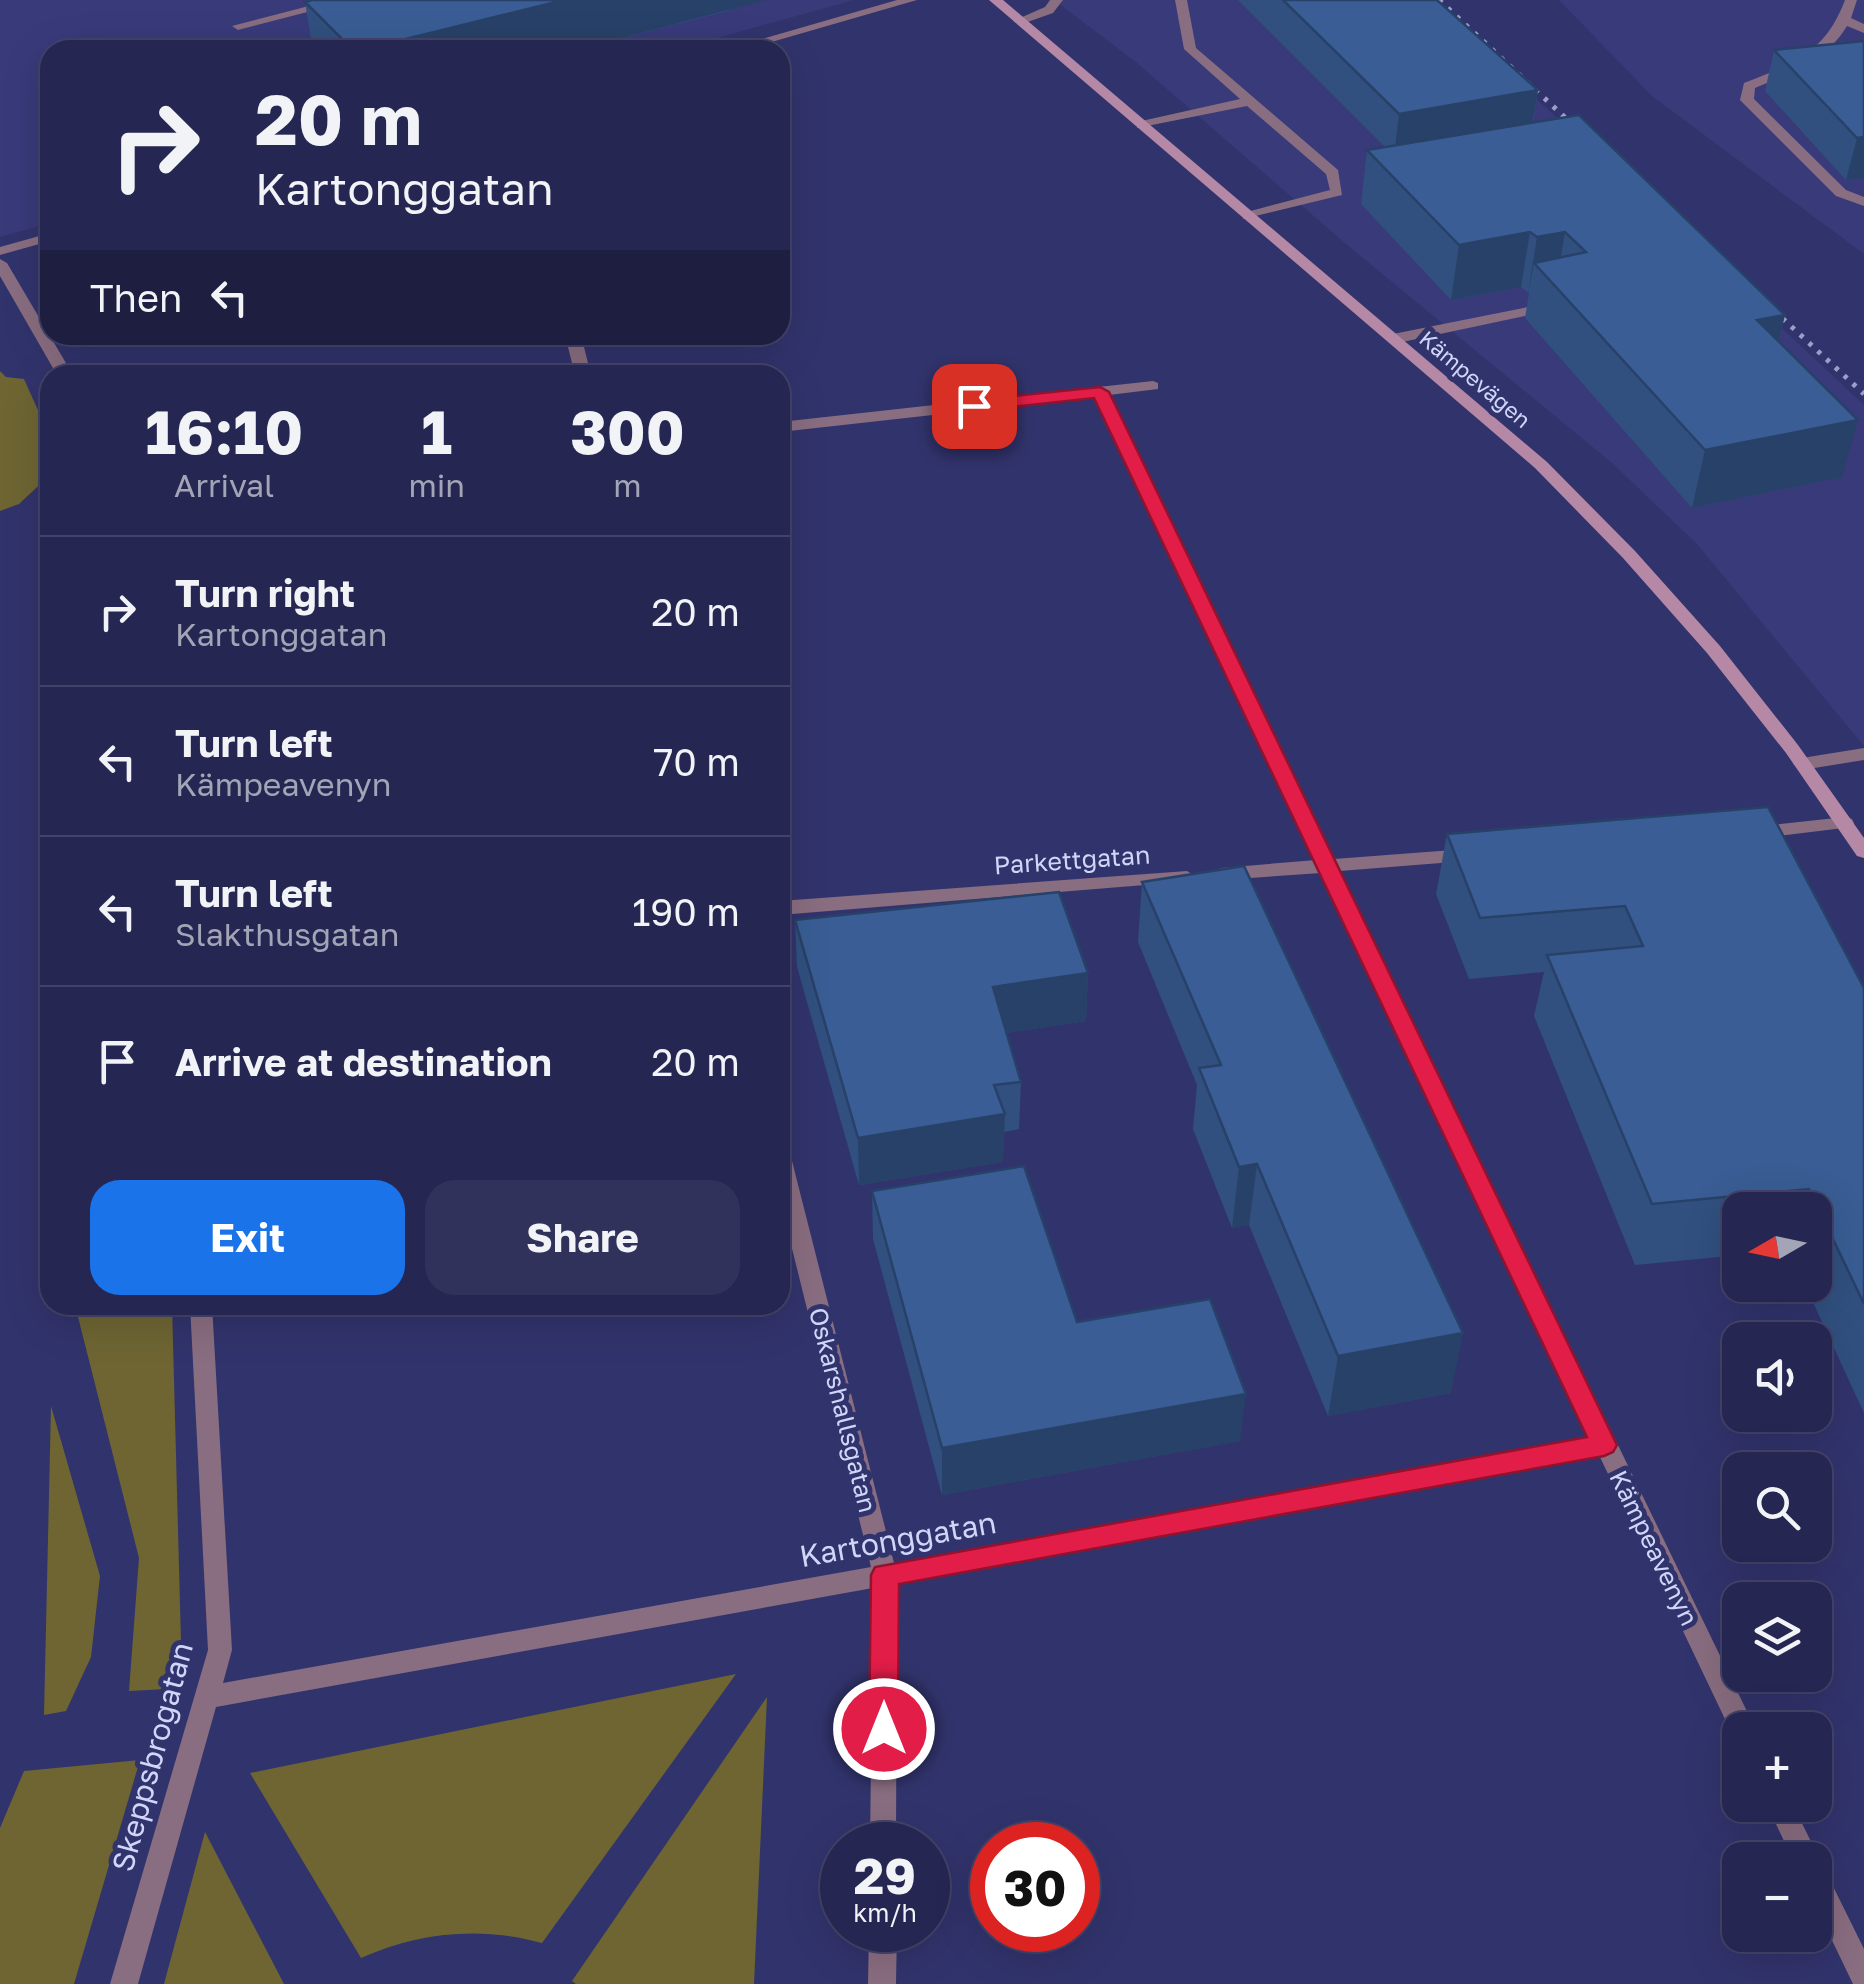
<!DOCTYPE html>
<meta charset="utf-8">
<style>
body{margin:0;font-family:"Golos Text",sans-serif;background:#31325b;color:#f1f3f6;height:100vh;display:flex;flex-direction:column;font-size:38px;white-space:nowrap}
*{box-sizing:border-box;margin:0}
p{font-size:32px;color:#a3a5b7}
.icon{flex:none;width:55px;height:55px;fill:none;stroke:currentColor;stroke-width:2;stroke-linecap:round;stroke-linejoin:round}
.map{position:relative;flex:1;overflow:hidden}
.sheet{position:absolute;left:40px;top:365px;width:750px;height:950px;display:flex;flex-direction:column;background:#252651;border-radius:30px;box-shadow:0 10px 40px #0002,0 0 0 2px #424368}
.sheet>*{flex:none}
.banner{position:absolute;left:40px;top:40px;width:750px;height:305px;border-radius:30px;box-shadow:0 10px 40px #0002,0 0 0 2px #424368;background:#252651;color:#f1f3f6;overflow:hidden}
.needle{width:65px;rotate:261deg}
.tools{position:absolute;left:1722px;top:1192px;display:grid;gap:20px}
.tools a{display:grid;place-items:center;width:110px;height:110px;border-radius:20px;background:#252651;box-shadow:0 10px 40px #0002,0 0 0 2px #424368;font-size:50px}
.speed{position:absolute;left:820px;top:1822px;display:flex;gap:20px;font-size:50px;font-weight:700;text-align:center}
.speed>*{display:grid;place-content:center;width:130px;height:130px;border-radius:50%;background:#252651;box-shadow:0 10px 40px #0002,0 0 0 2px #424368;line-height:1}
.speed small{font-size:25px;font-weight:400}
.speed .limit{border:15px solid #d22;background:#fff;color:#111}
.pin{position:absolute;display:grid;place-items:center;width:85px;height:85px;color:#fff;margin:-42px;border-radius:20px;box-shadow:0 5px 15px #0006}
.me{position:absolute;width:110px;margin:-55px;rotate:0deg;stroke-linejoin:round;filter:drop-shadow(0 0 8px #0008)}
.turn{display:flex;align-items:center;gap:35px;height:210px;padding:0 50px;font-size:45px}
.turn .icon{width:130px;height:130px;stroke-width:2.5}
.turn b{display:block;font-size:70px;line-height:85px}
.then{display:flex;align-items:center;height:95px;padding:0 50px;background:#0003;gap:20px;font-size:38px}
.eta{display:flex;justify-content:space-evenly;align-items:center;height:170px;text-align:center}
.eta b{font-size:60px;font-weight:700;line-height:70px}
.cta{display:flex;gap:20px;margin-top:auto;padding:20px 50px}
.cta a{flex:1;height:115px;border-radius:30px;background:#1a73e8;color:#fff;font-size:40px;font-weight:700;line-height:115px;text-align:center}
.cta a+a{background:#31325b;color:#f1f3f6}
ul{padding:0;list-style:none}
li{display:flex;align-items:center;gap:30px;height:150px;padding:0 50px;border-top:2px solid #424368}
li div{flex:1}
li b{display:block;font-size:38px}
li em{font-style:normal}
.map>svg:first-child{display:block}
.built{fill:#383a7a}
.green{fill:#6e6533}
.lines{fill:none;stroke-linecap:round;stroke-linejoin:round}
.service{fill:#896d80;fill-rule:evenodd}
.minor{fill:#896d80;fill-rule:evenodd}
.secondary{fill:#b588a6;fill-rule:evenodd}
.rail{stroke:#9a9ec8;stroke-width:5;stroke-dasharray:4 8;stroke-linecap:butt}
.wall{fill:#31507f}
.shaded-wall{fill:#284168}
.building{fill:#395d94;stroke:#284168;stroke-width:2.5}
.route{fill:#e11d48;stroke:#92132f;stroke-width:2.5}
.labels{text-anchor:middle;stroke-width:10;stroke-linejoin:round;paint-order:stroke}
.far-street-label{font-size:22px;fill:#d0d6f8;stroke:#31336c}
.street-label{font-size:25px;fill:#d0d6f8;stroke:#31336c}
.near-street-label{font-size:30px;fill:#d0d6f8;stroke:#31336c}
</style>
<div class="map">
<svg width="1864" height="1984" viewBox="0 0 1864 1984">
<rect width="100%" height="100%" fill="#31336c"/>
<!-- built -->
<path class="built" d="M0,0H854L674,50H50V223L0,237Z
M1054,0H1431L1864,405V746L1697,544L1612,463L1346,244L1137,63Z
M1559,0H1864V254L1652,96Z"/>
<!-- green -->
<path class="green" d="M0,371L6,377L24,379L50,437V475L19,504L0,511Z
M75,1305H172L181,1642L167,1689L129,1691L139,1558Z
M51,1406L100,1576L91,1657L66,1711L44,1715Z
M736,1674L542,1943C481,1926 418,1932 361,1958L250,1773Z
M767,1697L754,1984H576L572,1981Z
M140,1760L74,1984H0V1828L24,1771Z
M205,1832L284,1984H164Z"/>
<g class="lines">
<!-- service -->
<path class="service" d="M332,0H354L238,30L232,26Z
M1050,0H1063L1053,13L1019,25L1013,21L1045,7Z
M1175,0H1187L1196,48L1338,170L1342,195L1243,219V213L1330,190L1326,174L1247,106L1137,128V122L1240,99L1184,49Z
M1845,0H1857L1851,18L1864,24V33L1847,26C1826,61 1791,73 1755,88L1754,99L1846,190L1864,197V206L1836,196L1740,100L1744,83C1794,63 1825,53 1845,0Z
M1553,302L1558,303V309L1393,344L1385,339L1393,334Z
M1864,748V760L1802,770L1793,764L1802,758Z"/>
<!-- minor -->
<path class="minor" d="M897,0H917L744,50H724Z
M50,233V241L0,255V247Z
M0,259L7,263L73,375H57L0,276Z
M565,335H581L591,375H575Z
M1153,381L1158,383V389L1109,395L1334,859L1466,849L1475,855L1466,861L1340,871L1756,1730H1740V1740L1734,1738L1599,1455L897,1583L896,1845H870L873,1588L216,1707L138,1984H110L208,1650L190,1305H212L232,1650L223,1683L871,1567L780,1200V1149L788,1151L791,1157L894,1563L1591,1438L1321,873L1221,880L1211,874L1221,868L1316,860L1095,397L780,432V422Z
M1845,817L1852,819L1854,823L1852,827L1754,839L1745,833L1754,827Z
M1187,871L1197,877L1194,881L780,915V901Z
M1767,1805H1793L1820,1860L1818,1866L1824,1868L1864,1949V1984H1853L1815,1905V1860H1793Z
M869,1930H897L896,1984H868Z"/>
<!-- secondary -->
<path class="secondary" d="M989,0H1003L1547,462L1635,551L1720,646L1798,745L1864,838V858L1857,856L1786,753L1707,653L1623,558L1535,468Z"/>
<!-- rail -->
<path class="rail" d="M1439,0L1585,136
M1765,302L1864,394"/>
</g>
<!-- wall -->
<path class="wall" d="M1238,0H1437L1538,90L1533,123L1785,315L1778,342L1842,477L1692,508L1525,318L1529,293L1521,287L1451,300L1361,204L1367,150L1385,147Z
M305,2L731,10L576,50H313Z
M1864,41V178L1846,180L1765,91L1774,50Z
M1447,834L1864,988V1413L1805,1285H1815V1210H1740V1255L1635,1265L1534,1016L1544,972L1469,979L1436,894Z
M1142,882L1451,1393L1328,1416L1249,1225L1232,1228L1193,1129L1197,1085L1138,942Z
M795,920L1088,973L1086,1021L1006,1033L1021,1082L1019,1129L1004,1132L1003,1162L859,1185L797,967Z
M872,1191L1077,1322L1240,1441L942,1495L873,1239Z"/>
<!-- shaded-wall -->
<path class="shaded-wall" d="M564,0H766L576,50H361Z
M1538,90L1531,131L1394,156L1399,114Z
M1864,137V178L1846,180L1857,138Z
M1530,232L1521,287L1451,300L1459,245Z
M1565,232L1556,286L1534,263L1528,293L1537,237Z
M1785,315L1771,371L1757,320Z
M1858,420L1842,477L1692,508L1705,450Z
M1088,973L1086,1021L992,1035L993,987Z
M1005,1114L1003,1162L859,1185L858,1138Z
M1257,1164L1249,1225L1232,1228L1239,1167Z
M1463,1333L1451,1393L1328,1416L1338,1356Z
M1246,1394L1240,1441L942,1495V1448Z"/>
<!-- building -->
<path class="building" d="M312,0H564L361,50H353L305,2Z
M1283,0H1437L1538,90L1399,114Z
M1864,41V137L1857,138L1774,50Z
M1579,115L1785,315L1757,320L1858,420L1705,450L1534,263L1586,252L1565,232L1537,237L1530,232L1459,245L1367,150Z
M1768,807L1864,988V1304L1809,1189L1652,1204L1547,955L1643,946L1625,906L1480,918L1447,834Z
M1244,866L1463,1333L1338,1356L1257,1164L1239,1167L1199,1068L1221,1065L1142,882Z
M1059,892L1088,973L993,987L1021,1082L994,1085L1005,1114L858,1138L795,920Z
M1024,1166L1077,1322L1210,1299L1246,1394L942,1448L872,1191Z"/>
<!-- route -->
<path class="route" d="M1100,387L1109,392L1617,1445L1613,1452L1604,1456L899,1584L898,1729L894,1738L884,1742L873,1738L869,1729L871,1575L875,1567L1587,1437L1094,398L974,411L965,406L974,400Z"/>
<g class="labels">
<!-- far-street labels -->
<g class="far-street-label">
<text transform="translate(1475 379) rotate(40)" y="8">Kämpevägen</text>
</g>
<!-- street labels -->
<g class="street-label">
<text transform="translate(1072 860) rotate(-4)" y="9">Parkettgatan</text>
<text transform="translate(843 1410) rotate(76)" y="9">Oskarshallsgatan</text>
<text transform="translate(1654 1548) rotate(64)" y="9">Kämpeavenyn</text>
</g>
<!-- near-street labels -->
<g class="near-street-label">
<text transform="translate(898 1540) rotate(-10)" y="10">Kartonggatan</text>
<text transform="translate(153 1757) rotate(-75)" y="10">Skeppsbrogatan</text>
</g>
</g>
</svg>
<div class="tools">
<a><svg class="needle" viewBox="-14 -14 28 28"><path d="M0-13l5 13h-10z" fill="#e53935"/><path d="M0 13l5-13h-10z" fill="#a3a5b7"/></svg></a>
<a><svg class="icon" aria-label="sound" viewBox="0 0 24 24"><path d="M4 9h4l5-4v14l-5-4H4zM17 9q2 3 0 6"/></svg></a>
<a><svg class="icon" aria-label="search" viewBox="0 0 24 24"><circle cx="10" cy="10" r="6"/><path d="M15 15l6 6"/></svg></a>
<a><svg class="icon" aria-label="layers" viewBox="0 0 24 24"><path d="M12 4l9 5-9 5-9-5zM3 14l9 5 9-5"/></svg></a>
<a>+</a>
<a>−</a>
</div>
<div class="speed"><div>29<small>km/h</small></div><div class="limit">30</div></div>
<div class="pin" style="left:974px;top:406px;background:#d93025"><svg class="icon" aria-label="arrive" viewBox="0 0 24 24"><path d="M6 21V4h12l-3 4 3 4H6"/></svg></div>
<svg class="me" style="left:884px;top:1729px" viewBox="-20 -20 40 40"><circle r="17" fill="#e11d48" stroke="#fff" stroke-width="3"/><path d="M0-11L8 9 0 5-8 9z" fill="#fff"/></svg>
<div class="banner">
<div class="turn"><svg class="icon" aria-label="right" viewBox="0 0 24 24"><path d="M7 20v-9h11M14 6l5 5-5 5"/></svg><div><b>20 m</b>Kartonggatan</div></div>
<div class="then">Then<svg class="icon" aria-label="left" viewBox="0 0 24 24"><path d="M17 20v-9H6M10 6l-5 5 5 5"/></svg></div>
</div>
<section class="sheet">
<div class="eta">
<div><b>16:10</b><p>Arrival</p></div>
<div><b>1</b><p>min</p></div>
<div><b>300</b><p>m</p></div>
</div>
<ul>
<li><svg class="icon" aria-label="right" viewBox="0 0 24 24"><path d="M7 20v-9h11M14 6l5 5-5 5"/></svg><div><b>Turn right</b><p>Kartonggatan</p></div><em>20 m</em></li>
<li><svg class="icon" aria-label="left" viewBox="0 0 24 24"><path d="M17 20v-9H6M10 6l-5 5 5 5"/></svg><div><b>Turn left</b><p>Kämpeavenyn</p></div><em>70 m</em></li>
<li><svg class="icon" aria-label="left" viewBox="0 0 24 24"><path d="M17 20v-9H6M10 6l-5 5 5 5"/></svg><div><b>Turn left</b><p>Slakthusgatan</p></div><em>190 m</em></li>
<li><svg class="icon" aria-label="arrive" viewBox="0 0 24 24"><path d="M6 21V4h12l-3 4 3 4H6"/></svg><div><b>Arrive at destination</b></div><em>20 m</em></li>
</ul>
<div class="cta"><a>Exit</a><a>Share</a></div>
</section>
</div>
